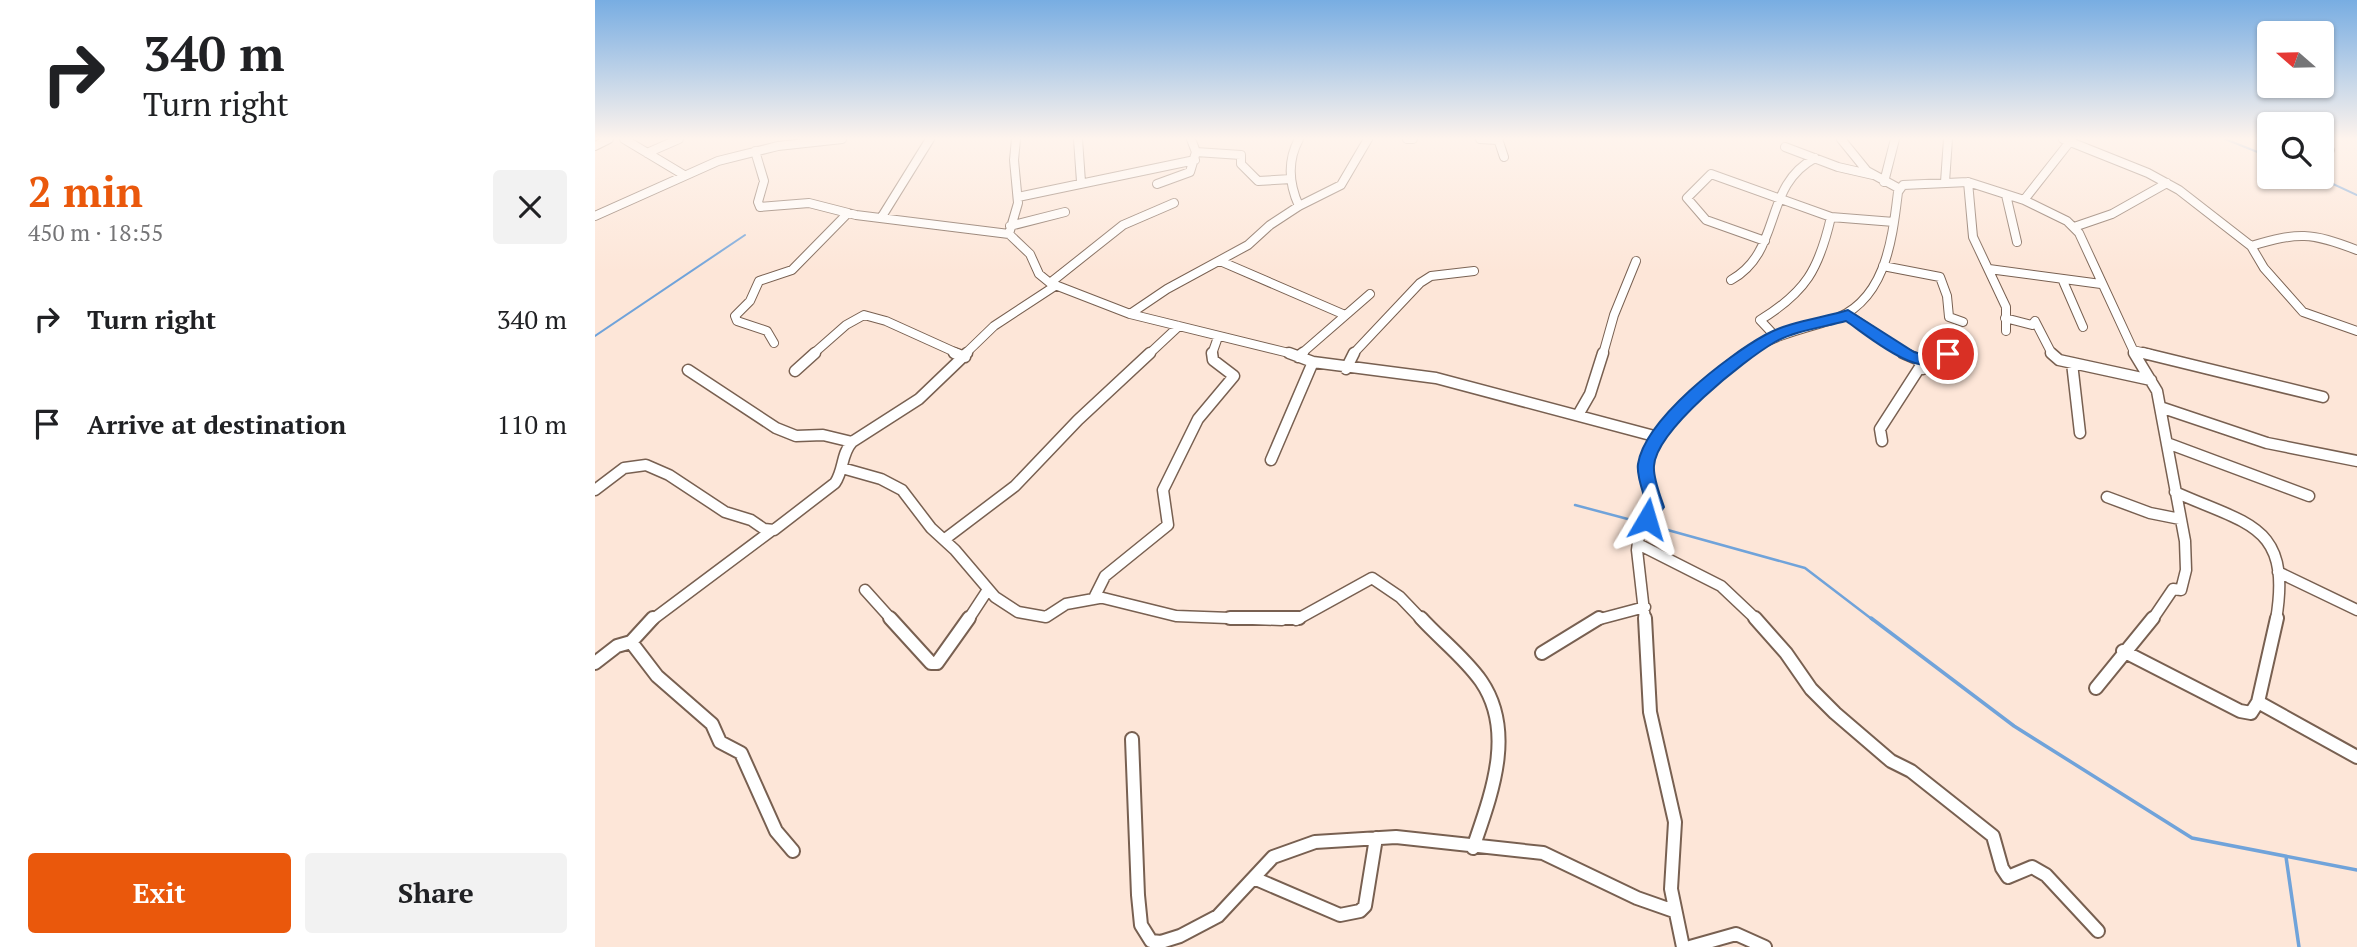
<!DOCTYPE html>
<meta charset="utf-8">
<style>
body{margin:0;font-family:"PT Serif",serif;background:#f2f2f2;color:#202124;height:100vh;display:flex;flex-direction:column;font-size:26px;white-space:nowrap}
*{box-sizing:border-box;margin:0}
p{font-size:23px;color:#757577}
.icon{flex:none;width:38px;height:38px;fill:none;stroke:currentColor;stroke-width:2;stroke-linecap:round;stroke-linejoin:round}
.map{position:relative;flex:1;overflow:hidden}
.side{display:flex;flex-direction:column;background:#fff;width:595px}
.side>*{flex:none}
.banner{background:#fff;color:#202124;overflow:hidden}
.needle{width:46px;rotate:290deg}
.buttons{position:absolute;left:1662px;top:21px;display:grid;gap:14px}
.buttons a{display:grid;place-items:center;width:77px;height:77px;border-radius:7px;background:#fff;box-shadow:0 2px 5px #0004;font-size:35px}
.pin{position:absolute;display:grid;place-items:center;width:60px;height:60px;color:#fff;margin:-30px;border:4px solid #fff;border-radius:50%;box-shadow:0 2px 7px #0007}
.me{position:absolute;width:77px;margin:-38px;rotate:7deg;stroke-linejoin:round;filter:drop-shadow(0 0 5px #0008)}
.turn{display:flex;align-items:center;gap:24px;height:147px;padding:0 28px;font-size:32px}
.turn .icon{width:91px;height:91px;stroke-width:2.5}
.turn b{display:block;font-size:49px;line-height:60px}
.round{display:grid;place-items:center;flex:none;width:74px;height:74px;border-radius:7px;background:#f2f2f2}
.head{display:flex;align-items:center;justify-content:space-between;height:119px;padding:0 28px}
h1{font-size:42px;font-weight:700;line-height:52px;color:#ea580c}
.action{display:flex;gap:14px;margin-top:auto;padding:14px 28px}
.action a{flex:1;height:80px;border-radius:7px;background:#ea580c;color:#fff;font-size:28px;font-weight:700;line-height:80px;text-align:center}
.action a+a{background:#f2f2f2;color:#202124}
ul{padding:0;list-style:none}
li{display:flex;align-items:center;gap:21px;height:105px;padding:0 28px}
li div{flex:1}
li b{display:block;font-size:26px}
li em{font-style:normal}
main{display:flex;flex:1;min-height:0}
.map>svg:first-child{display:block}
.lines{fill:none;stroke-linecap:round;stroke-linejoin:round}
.stream-far2{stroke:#70a3da;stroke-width:2}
.stream-far1{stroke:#70a3da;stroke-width:2.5}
.stream{stroke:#70a3da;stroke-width:3.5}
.minor-far2-casing{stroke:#786051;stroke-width:10}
.minor-far1-casing{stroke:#786051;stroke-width:13}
.minor-casing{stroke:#786051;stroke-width:16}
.minor-far2{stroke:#fff;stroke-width:8}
.minor-far1{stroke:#fff;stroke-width:10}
.minor{stroke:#fff;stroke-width:12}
.route{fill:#1a73e8;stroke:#114b97;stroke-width:2}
</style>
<main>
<section class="side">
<div class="banner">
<div class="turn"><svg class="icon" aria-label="right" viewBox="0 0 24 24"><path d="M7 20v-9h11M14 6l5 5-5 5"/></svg><div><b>340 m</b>Turn right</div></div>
</div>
<div class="head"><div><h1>2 min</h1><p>450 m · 18:55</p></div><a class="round"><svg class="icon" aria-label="close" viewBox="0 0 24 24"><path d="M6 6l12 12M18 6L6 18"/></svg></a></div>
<ul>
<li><svg class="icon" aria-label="right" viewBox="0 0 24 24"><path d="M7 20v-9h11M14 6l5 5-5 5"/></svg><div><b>Turn right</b></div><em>340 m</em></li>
<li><svg class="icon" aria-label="arrive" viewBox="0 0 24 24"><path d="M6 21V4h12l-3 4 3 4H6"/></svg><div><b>Arrive at destination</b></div><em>110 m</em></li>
</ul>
<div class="action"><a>Exit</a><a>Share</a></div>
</section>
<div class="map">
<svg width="1762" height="947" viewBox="0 0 1762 947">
<rect width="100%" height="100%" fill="#fde6d8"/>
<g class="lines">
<!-- stream-far2 -->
<path class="stream-far2" d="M1630,139L1675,157
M1723,177L1762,195
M0,336L150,235"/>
<!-- stream-far1 -->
<path class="stream-far1" d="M980,505L1044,522
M1051,524L1210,568L1278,620"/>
<!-- stream -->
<path class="stream" d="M1276,618L1419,726L1597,838L1762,870
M1691,857L1704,947"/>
<!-- minor-far2 casing -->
<g class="minor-far2-casing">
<path id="minor-far2" d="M29,139L89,175
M483,139L486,182
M704,139C692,161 694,184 704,206
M812,139H818
M885,139L903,140
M903,139L909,157
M1246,139L1272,171L1305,189
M1468,139L1553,173L1584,190L1656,246L1669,268L1708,312L1762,331
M0,146L14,139
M1190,147L1243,167L1278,175
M1727,148L1735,150
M160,151L169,181L163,202L165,207L214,203L261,215L414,234L435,254L444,274L455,283L535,314L698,354
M601,152L646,155V164L663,181L696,179
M52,153L84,139
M1289,182L1300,139
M1350,182L1353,139
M1373,182L1378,237L1411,307V331
M562,184L595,172L601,152L596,139
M1411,195L1422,242
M423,197L600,160
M1429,200L1472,221L1484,233L1540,354
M0,216L123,161L183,146L247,139
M286,218L335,139
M415,226L470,212
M1479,227L1517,214L1572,183
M414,234L423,203L419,160L421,139
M1170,241L1111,220L1092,198L1116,174L1236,217L1299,222
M1656,246C1704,232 1715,232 1762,250
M625,261L750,315
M1288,266L1345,277L1352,296L1354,317L1368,322
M1394,269L1506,284
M1136,280C1188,251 1167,186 1220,158
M1468,281L1488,327
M455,283L528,225L579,203
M535,314L572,289L653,245L675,225L704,206L746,185L773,139
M1253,315L1312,354
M1410,318L1437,325L1440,321L1457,354
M1180,336L1165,320C1211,292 1224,269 1236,217
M179,343L172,331L142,321L140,316L155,301L164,281L197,270L253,213
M1538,350L1555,354
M218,354L251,325L269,315L291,321L364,354
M370,354L399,326L460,286
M554,354L584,326
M617,354L623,337
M706,354L775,294
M758,354L825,283L836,276L879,271
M1008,354L1019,315L1041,261
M1150,354C1177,336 1203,330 1234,321C1290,304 1297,242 1303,192L1308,185L1373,182L1429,200L1477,139"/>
</g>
<!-- minor-far1 casing -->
<g class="minor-far1-casing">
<path id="minor-far1" d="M359,353L370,357
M617,353L618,360L639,376L603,419L568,490L573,525L510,576L500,596L581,616L687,620
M694,353L718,362L841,378L1063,437
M1456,353L1464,360L1556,380
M1539,353L1562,391L1590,541L1591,570L1586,590L1578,589L1557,620
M1548,353L1728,397
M703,357L708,353
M1322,359H1370
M1477,363L1485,433
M751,369L759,353
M93,370L181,428L201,436L228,435L257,442
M200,371L220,353
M1565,407L1672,443L1762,461
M983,415L995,394L1008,353
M1287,441L1285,429L1325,367L1328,369L1322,359L1308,353
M1572,443L1714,496
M676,460L718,362
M247,468L286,479L307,490L336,528L360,550L400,597L423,612L451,617L471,604L504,598
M0,490L29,468L51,465L74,475L130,512L156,520L169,529L179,530L240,483C249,470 246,454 257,442L324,399L372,353
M1580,492C1653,525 1697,524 1681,620
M1512,497L1555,513L1585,519
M350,539L420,486L483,420L555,353
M1043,544L1126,586L1162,620
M1683,572L1762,610
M270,590L297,620
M57,620L176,531
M373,620L392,591
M701,620L777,578L805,597L827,620
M1001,620L1050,607
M1050,620L1042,550L1045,527L1061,507C1058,495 1051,483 1051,470C1051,427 1120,376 1152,353"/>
</g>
<!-- minor casing -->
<g class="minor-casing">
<path id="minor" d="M58,618L36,642L62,676L117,724L125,742L146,753L181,831L198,851
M295,618L336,663H342L374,618
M635,618H704
M826,618C845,639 869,657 886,681C921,732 896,795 878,848
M1050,618L1055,712L1080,822L1076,889L1088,947
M1160,618L1191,653L1216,689L1240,713L1296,761L1316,771L1398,836L1407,868L1413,877L1437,867L1451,875L1503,931
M1528,651L1645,711L1656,713L1663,702L1682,618
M947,653L1004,618
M0,663L22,646L36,642
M1501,688L1558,618
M1663,702L1762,757
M537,739L543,895L546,925L556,941L566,942L585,936L623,916L678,857L720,842L801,837L948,853L1042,898L1079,911
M661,879L745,915L765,911L770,906L781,838
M1095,947L1141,934L1170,947"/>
</g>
<!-- minor-far2 -->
<use href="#minor-far2" class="minor-far2"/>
<!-- minor-far1 -->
<use href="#minor-far1" class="minor-far1"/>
<!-- minor -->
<use href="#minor" class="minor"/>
</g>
<!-- sky -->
<linearGradient id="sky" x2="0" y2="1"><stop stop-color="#78ade2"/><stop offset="0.51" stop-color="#fef4ed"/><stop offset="1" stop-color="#fef4ed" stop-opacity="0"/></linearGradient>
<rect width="1762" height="272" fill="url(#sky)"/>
<!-- route -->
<path class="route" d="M1253,310L1319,352L1333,356L1353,349L1360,354C1332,388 1276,338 1251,321C1229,327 1199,331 1180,342C1149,360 1061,430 1059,466C1058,478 1065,495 1069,507L1057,524H1046L1043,519L1052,506C1049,494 1041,476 1043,464C1050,419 1132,356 1170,335C1193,322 1227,318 1253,310Z"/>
</svg>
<div class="buttons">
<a><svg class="needle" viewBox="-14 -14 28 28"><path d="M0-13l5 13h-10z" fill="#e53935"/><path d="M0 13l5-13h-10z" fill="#757577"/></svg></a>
<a><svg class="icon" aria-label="search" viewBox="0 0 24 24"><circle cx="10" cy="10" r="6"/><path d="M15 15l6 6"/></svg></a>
</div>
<div class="pin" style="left:1353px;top:354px;background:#d93025"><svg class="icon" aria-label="arrive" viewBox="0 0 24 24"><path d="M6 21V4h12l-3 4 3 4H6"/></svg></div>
<svg class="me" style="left:1052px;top:519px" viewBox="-20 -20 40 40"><path d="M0-17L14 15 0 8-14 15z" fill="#1a73e8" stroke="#fff" stroke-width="4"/></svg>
</div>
</main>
